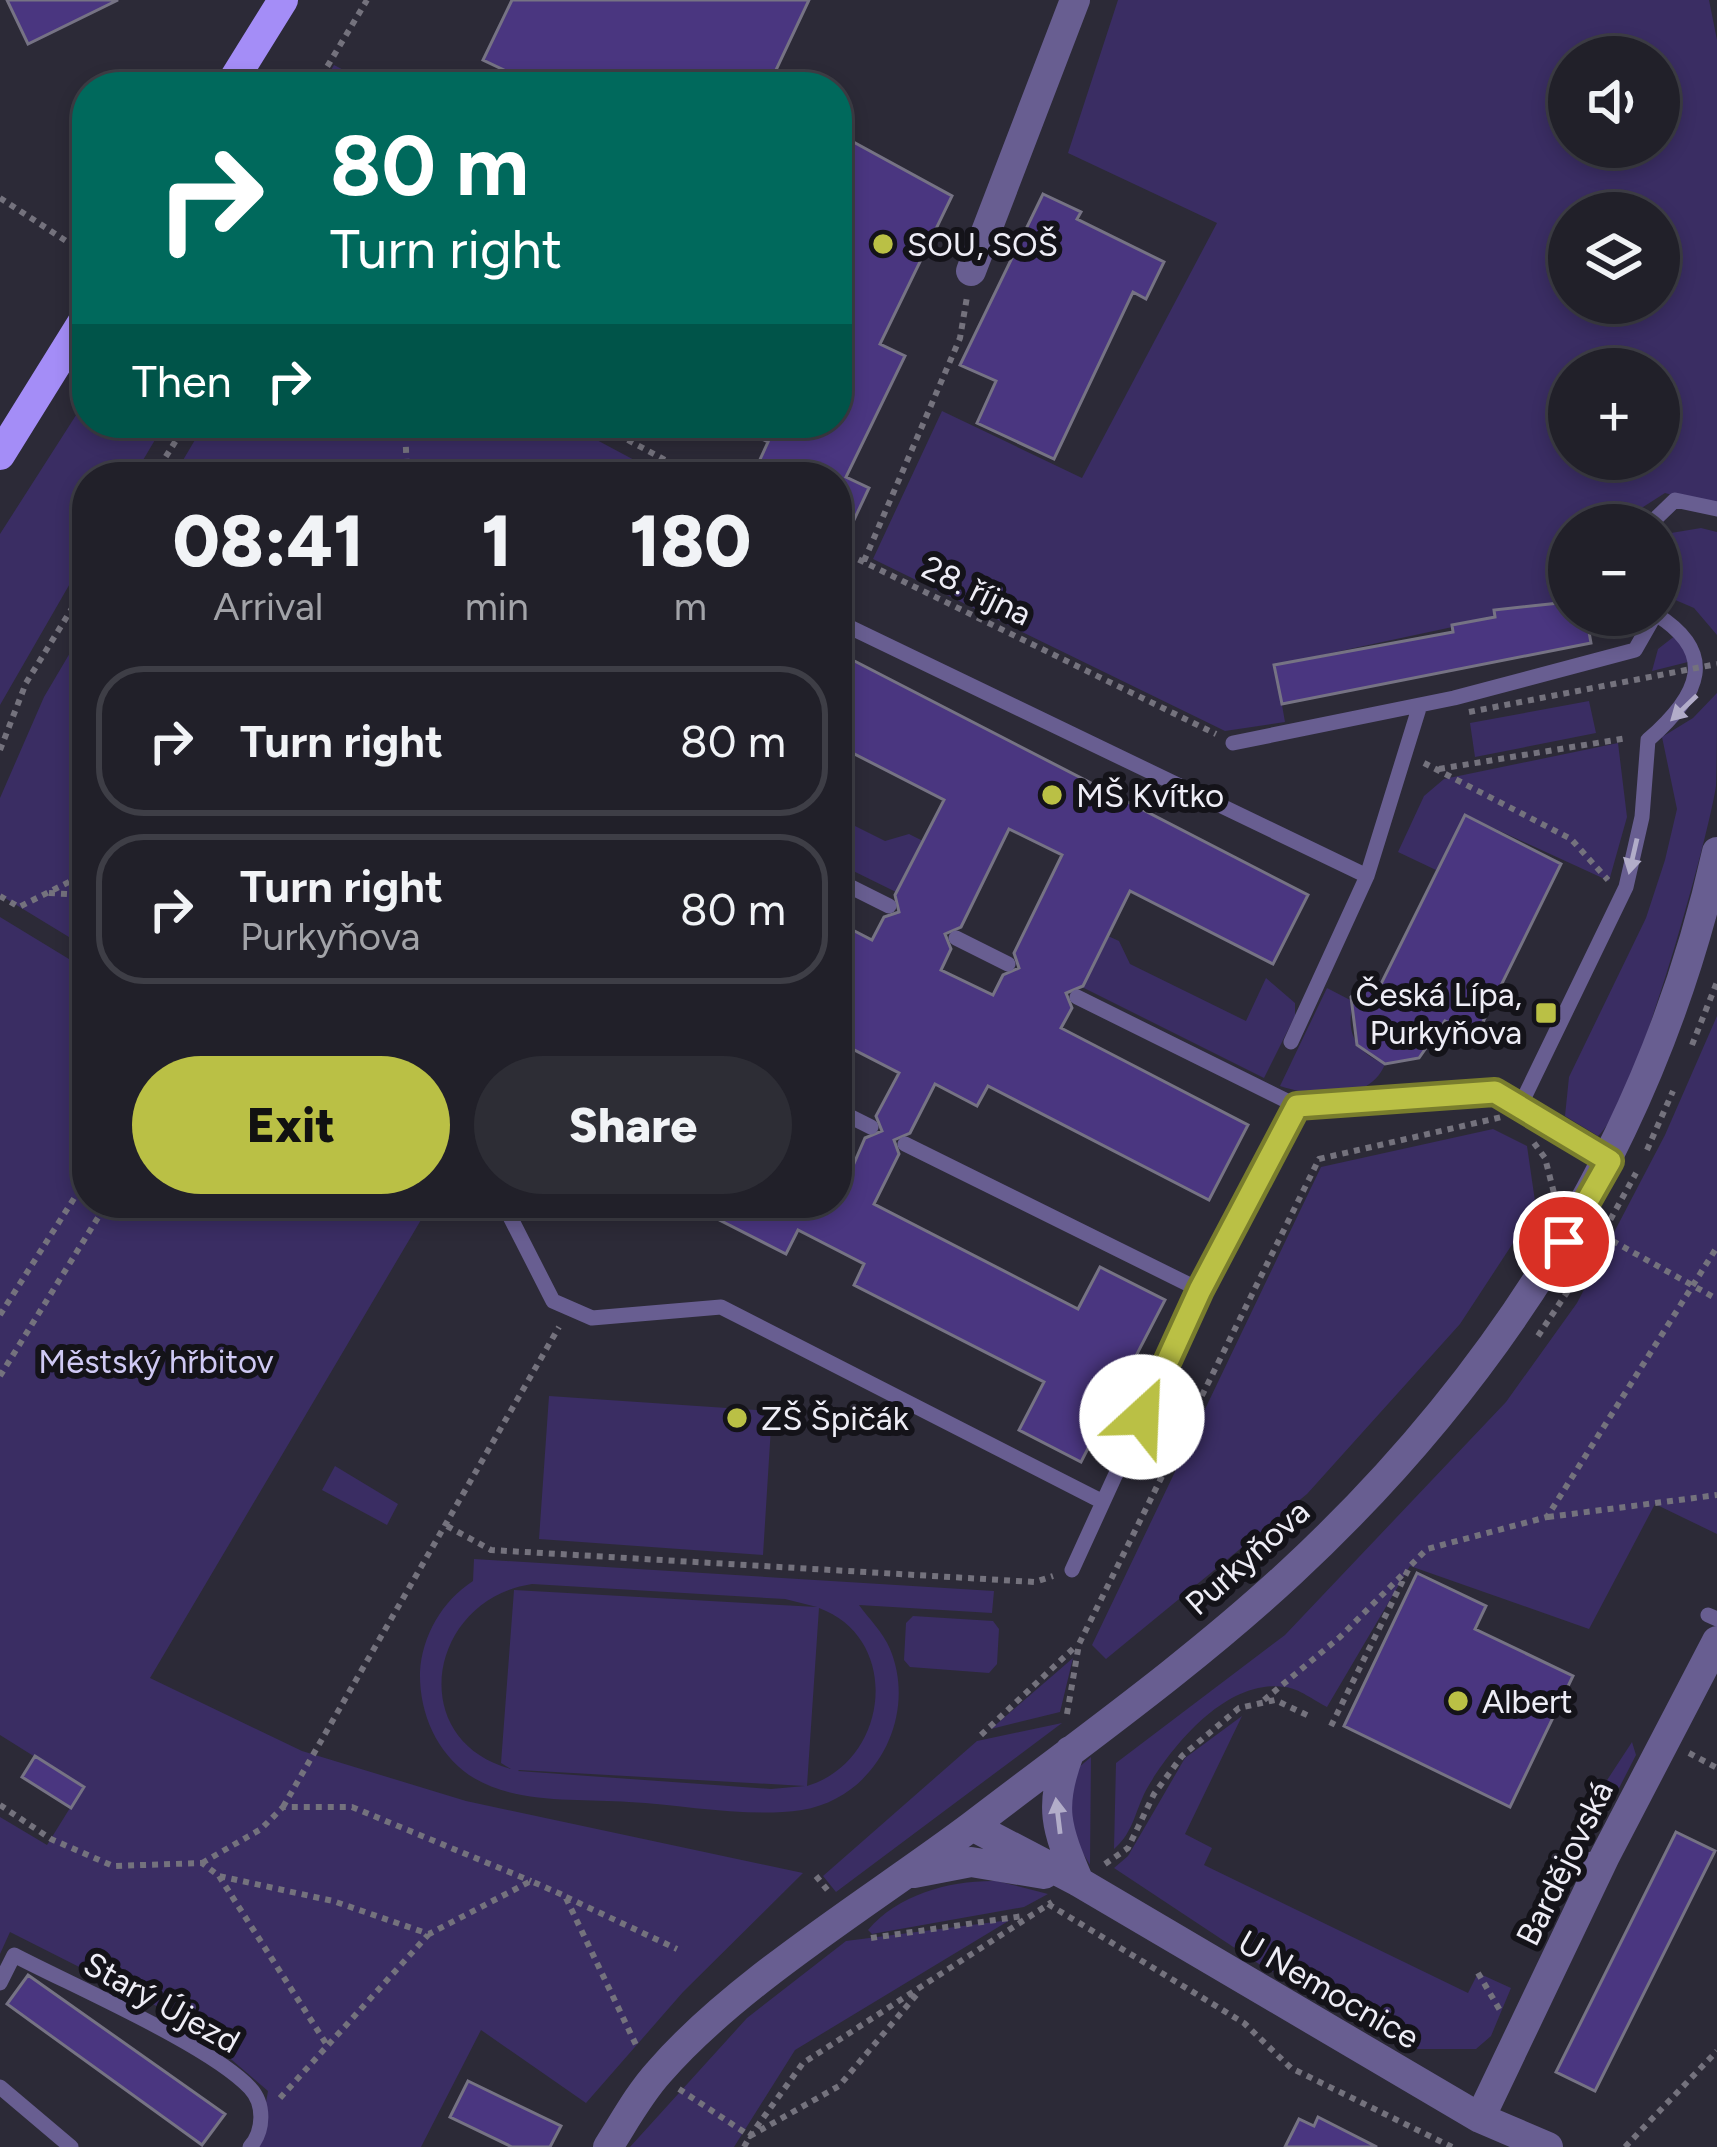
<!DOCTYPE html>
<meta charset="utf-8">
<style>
body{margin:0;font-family:Figtree,sans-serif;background:#2d2d35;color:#f1f3f6;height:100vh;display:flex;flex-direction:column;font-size:45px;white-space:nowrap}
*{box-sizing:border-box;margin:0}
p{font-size:39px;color:#a2a3a8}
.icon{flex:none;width:66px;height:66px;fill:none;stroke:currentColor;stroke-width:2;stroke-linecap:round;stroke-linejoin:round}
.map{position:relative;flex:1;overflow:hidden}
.panel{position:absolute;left:72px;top:462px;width:780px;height:756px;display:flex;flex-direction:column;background:#212029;border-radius:48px;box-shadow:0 6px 18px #0003,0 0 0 3px #3e3e46}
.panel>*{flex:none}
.hud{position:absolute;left:72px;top:72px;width:780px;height:366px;border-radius:48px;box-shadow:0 6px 18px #0003,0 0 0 3px #3e3e46;background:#00695c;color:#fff;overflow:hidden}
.controls{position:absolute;left:1548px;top:36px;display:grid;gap:24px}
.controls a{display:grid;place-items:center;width:132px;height:132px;border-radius:50%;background:#212029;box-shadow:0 6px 18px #0003,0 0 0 3px #3e3e46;font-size:60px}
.pin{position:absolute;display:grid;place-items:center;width:102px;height:102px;color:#fff;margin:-51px;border:6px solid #fff;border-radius:50%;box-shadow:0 3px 12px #0007}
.me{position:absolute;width:132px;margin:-66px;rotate:25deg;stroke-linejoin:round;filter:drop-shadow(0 0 9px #0008)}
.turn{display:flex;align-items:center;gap:42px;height:252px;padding:0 60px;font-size:54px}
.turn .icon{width:156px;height:156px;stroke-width:2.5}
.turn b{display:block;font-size:84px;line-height:102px}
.then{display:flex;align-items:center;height:114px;padding:0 60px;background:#0003;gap:24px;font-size:45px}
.eta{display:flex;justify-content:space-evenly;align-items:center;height:204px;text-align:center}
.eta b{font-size:72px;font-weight:800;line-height:84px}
.cta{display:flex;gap:24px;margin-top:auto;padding:24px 60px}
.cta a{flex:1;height:138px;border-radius:72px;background:#bac045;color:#111;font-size:48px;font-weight:800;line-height:138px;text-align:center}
.cta a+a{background:#2d2d35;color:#f1f3f6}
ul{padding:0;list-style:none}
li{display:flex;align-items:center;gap:36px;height:150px;margin:0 24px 18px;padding:0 36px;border:6px solid #3e3e46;border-radius:48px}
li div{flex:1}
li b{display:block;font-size:45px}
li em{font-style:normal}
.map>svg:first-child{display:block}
.green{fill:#3a2d63;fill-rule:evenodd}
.building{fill:#4a3680;stroke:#767384;stroke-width:3;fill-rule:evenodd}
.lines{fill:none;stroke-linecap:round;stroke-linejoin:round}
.path{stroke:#74727d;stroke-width:6;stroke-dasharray:6 6;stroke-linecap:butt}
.lane{stroke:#685e91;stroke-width:15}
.street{stroke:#685e91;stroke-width:30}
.primary{stroke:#a48df7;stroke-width:30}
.path-bridge{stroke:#74727d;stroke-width:6;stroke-dasharray:6 6;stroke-linecap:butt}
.oneway{fill:#b2adc9}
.route-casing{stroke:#797d2d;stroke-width:30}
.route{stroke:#bac045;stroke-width:21}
.poi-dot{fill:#bac045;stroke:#141319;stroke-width:4.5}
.labels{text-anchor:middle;stroke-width:12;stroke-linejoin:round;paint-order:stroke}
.poi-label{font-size:33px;fill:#eeedf6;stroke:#141319;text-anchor:start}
.street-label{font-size:33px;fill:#eeedf6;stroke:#141319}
.park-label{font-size:33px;fill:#cfc9f4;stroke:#141319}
</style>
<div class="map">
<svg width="1717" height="2147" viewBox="0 0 1717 2147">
<rect width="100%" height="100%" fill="#2c2a37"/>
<!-- green -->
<path class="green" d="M1118,0H1709L1717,40V507L1665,493L1615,525H1569V602L1275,665L1285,722L1225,731L873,559L942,411L1082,478L1217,223L1068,153ZM1569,57H1659V147H1569ZM1569,213H1659V303H1569ZM1569,369H1659V459H1569Z
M334,65L376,87H321Z
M87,398V423H165L133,477H87V554L0,705V534Z
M205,423H565L666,477H173Z
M1701,528L1717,532V635L1694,608L1659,593V535Z
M87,624V948L0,895V798L44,697Z
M1676,635L1692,661L1652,671L1658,649Z
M1717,693C1717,723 1717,756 1716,786C1707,844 1635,1104 1598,1136L1565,1116L1569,1077L1646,918L1665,860L1677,809L1662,737L1693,718Z
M1589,701L1596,733L1475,757L1470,723Z
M1618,743L1627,817L1609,881L1465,815L1436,870L1398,852L1424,796L1444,779Z
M837,817L885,841L909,834L923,841L896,892L837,863Z
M0,917L87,970V1203H431L150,1678L302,1751L466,1801L803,1873L683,1992L586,2103L481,2030L421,2147H258L268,2091L188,2022L10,1932L0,1954V1817L47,1845L83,1787L0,1735Z
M1108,936L1119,941L1130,964L1246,1021L1266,978L1295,1003V1016L1264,1078L1082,987Z
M1327,988L1354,1002C1344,1031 1356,1053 1385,1064C1369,1104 1314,1097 1280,1086Z
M1717,1016V1534L1655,1504L1589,1629L1410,1566L1327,1707C1315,1701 1298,1688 1285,1687C1228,1679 1176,1741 1149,1785C1135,1808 1135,1831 1114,1849L1116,1763L1285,1635L1506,1402L1577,1303L1665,1135Z
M1493,1129L1527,1146L1536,1208L1460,1324L1307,1494L1106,1659L1092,1645L1321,1167Z
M549,1396L772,1411L763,1555L539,1539Z
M335,1466L398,1504L387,1525L322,1490Z
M474,1559L994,1591L992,1613L859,1605C869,1619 883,1632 890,1649C918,1716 876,1798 802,1810C748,1818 684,1805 629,1802C578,1798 514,1805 469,1775C436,1752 419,1712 420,1672C422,1636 442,1601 473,1581ZM532,1584L785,1599L817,1607L514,1590L501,1763L511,1769C404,1740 428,1600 532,1584ZM819,1608C903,1639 889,1762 807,1786ZM518,1771L519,1770L805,1786L771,1789Z
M913,1616L993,1621L999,1629L997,1664L989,1673L910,1667L904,1660L906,1623Z
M1073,1658L1060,1712L991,1729Z
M1242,1716L1185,1834L1212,1848L1204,1865L1468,1993L1478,1973L1511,1988L1491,2036L1476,2049H1418L1262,1966L1114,1868L1128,1856L1185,1758Z
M1062,1723L836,1892L823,1876L977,1741Z
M1632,1742L1636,1755L1596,1833L1575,1849L1564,1846Z
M1091,1757L1090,1865L1064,1822L1078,1768Z
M997,1881L1048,1894L1024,1907L872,1934L868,1930C898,1894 951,1880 997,1881Z
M1010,1920L795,2050L734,2147H630L747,2018L846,1941Z"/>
<!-- building -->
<path class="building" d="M7,0H118L28,44Z
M512,0H809L768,87H540L483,60Z
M837,133L952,196L880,344L905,356L846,477L869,488L837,556V477H752L768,442L728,423H837Z
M1043,194L1081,212L1077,219L1164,262L1146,299L1133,292L1054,459L977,423L996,381L960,365Z
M1569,602V615H1586L1591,643L1282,704L1274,665L1453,632L1452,625L1495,617L1494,610Z
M837,652L1308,895L1273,964L1130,891L1083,986L1066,993L1072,1008L1061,1028L1248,1125L1209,1200L988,1086L977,1106L935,1084L910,1133L894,1140L899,1154L874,1204L1078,1309L1100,1267L1165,1300L1081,1462L1019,1430L1044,1382L854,1285L864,1264L798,1230L786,1254L686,1203H837L865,1138L882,1131L876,1116L899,1073L837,1041V922L872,940L884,917L899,912L895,895L944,800L837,745ZM1009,829L1062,855L1014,953L1019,968L1003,975L993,995L941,970L951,949L945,934L961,927Z
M1465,815L1561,864L1476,1036L1445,1021L1419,1058L1385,1064L1357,1045L1351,997L1367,979L1378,990Z
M1417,1573L1486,1606L1475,1629L1573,1676L1510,1807L1344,1726Z
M35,1756L84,1787L71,1808L22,1777Z
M1676,1832L1715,1851L1595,2091L1556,2072Z
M28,1975L225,2114L202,2145L7,2004Z
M468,2081L561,2126L550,2147H512L450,2117Z
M1318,2117L1377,2147H1285L1299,2119L1314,2126Z"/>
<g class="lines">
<!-- path -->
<path class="path" d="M315,87L367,0
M0,198L74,246
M405,423L407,477
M596,423L697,477
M153,477L187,423
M649,477L658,456
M837,549L1216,734
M864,561L960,338L967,297
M0,750L26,683L87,584
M1424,763L1571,839L1608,880
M1439,769L1627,738
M49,893L87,895
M0,896L19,907L87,873
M1692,1045L1717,982
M1534,1143L1545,1158L1555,1197
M1647,1150L1673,1091
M1602,1235L1717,1299
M1593,1251L1636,1173
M0,1315L87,1178
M1538,1336L1587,1262
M0,1376L107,1203
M1548,1517L1717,1495
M447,1526L491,1550L1035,1582L1053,1576
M1264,1700L1340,1637L1404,1573
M1067,1714L1079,1644L1319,1159L1502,1117
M1331,1726L1410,1566L1427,1549L1547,1517L1717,1247
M981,1735L1076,1646
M1689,1753L1717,1768
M0,1805L51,1839L113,1866L202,1863L219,1876L333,1901L429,1934L531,1881L565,1896L637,2047
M283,1807L559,1327
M202,1863L261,1829L283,1807H352L531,1881
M1105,1864L1128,1848L1154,1794L1182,1756L1239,1708L1275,1700L1309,1716
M219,1876L327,2045
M816,1876L829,1892
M566,1897L677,1949
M1048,1904L1244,2023L1291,2068L1452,2147
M871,1938L1023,1916
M1478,1973L1501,2012
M679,2089L750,2136L803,2063L1052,1902
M280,2098L428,1935
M744,2147L750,2136L839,2086L918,1993
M1625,2147L1717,2051"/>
<!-- lane -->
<path class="lane" d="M1649,525L1675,500L1717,509
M837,621L1367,876
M1233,743L1454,698L1635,650L1655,615
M837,880L889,906
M956,938L1008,964
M1077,997L1297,1106L1495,1092L1610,1161
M1291,1042L1367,876L1420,705
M1520,1106L1626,887L1642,817L1648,740C1701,694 1717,653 1657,615
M837,1110L871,1127
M905,1144L1200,1290L1297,1106
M503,1203L553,1301L592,1318L721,1307L1103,1502
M1072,1570L1200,1290
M1708,1615L1717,1619
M1558,1866L1602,1857
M0,1983L14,1955C71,1985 210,2045 250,2088C265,2104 264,2131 250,2147
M0,2087L71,2147"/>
<!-- street -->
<path class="street" d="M971,271L1075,0
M1070,1751C1048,1807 1056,1828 1079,1882
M972,1826L1079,1882L1480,2118L1548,2147
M914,1873L971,1862L1044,1874
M1480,2118L1605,1856L1717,1641
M608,2147C624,2122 639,2094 659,2072C737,1982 875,1899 972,1826C1079,1744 1192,1664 1291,1572C1502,1376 1654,1135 1717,852"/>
<!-- primary -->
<path class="primary" d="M229,87L283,0
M0,455L87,315"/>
<!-- path-bridge -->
<path class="path-bridge" d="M1469,712L1717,664"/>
</g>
<!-- one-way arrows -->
<defs><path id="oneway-solid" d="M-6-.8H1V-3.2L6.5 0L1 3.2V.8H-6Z" transform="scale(3)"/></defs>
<g class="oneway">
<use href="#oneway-solid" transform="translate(1684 708) rotate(136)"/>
<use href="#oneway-solid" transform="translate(1633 856) rotate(103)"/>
<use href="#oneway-solid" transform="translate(1058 1816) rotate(-97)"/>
</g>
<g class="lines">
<!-- route casing -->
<g class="route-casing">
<path id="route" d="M1142,1417L1200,1290L1297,1106L1495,1092L1610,1161L1564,1242"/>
</g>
<!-- route -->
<use href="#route" class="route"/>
</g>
<!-- markers -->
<g class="poi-dot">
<circle cx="883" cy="244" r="12"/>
<circle cx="1052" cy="795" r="12"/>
<rect x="1534" y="1001" width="24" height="24" rx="6"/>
<circle cx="737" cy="1418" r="12"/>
<circle cx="1458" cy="1701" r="12"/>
</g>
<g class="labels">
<!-- poi labels -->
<g class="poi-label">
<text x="907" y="256">SOU, SOŠ</text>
<text x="1076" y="807">MŠ Kvítko</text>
<text x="1522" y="1006" text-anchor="end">Česká Lípa,<tspan x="1522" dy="38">Purkyňova</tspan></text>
<text x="761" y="1430">ZŠ Špičák</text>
<text x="1482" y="1713">Albert</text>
</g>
<!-- street labels -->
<g class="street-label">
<text transform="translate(977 590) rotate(26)" y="12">28. října</text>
<text transform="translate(1247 1557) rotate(-42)" y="12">Purkyňova</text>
<text transform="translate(1564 1863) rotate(-64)" y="12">Bardějovská</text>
<text transform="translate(1329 1989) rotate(30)" y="12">U Nemocnice</text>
<text transform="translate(162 2002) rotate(29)" y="12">Starý Újezd</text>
</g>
<!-- park labels -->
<g class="park-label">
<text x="156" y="1373">Městský hřbitov</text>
</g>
</g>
</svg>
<div class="controls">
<a><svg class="icon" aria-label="sound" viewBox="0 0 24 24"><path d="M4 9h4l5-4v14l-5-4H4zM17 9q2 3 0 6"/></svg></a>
<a><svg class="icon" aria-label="layers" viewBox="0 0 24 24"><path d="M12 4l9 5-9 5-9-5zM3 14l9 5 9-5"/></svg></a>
<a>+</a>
<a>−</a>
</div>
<div class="pin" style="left:1564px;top:1242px;background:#d93025"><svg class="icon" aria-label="arrive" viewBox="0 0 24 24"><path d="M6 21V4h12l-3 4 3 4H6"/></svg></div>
<svg class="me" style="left:1142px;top:1417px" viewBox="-20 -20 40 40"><circle r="19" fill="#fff"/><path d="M0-13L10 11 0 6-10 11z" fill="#bac045"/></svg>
<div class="hud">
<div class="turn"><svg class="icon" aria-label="right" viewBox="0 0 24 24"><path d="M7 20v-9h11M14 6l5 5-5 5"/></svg><div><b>80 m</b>Turn right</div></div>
<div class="then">Then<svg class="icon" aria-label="right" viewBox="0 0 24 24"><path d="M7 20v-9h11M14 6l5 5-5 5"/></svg></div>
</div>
<section class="panel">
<div class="eta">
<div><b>08:41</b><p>Arrival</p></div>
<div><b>1</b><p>min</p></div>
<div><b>180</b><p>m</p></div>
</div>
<ul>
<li><svg class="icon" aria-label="right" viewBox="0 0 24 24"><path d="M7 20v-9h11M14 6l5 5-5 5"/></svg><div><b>Turn right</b></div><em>80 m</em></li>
<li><svg class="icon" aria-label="right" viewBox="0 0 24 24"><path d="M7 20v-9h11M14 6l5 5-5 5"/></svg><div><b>Turn right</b><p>Purkyňova</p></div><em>80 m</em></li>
</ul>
<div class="cta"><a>Exit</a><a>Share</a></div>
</section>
</div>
